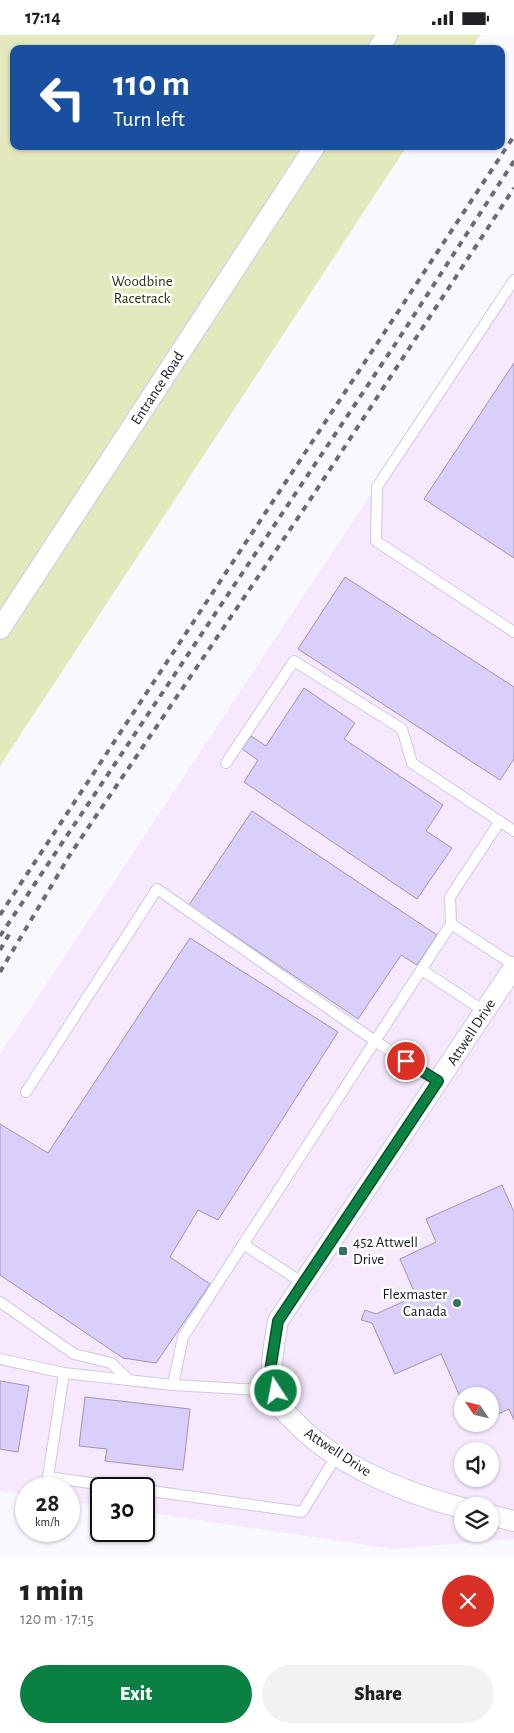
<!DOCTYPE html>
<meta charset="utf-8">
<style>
body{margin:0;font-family:"Alegreya Sans",sans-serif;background:#f2f2f2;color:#202124;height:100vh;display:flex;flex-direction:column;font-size:19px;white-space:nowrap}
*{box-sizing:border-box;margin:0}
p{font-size:16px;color:#757577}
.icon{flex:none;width:28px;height:28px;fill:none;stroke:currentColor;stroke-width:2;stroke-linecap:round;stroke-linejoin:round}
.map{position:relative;height:1523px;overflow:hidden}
.details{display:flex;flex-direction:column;background:#fff;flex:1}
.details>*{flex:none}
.top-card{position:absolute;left:10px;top:10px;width:495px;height:105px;border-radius:10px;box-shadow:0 1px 4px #0004;background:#1a4fa0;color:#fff;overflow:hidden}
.needle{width:32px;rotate:305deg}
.controls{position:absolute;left:454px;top:1352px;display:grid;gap:10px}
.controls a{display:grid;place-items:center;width:45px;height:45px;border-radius:50%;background:#fff;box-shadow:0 1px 4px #0004;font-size:25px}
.speed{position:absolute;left:15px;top:1442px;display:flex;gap:10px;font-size:25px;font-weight:700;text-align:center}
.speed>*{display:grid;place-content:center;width:65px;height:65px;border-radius:50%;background:#fff;box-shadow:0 1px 4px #0004;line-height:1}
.speed small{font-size:12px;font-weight:400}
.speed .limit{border:2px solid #111;border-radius:8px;background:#fff;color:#111}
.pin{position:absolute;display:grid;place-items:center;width:42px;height:42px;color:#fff;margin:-21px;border:2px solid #fff;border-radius:50%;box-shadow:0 1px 5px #0007}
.me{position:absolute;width:55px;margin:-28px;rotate:349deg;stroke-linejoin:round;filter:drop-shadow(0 0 4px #0008)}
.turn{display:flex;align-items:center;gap:18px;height:105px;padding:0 20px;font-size:22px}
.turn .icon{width:65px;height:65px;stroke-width:2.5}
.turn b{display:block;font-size:35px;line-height:42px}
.round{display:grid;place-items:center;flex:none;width:52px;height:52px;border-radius:26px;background:#f2f2f2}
.head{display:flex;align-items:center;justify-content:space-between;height:85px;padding:0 20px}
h1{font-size:30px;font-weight:800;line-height:38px}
.button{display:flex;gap:10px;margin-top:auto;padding:10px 20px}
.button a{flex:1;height:58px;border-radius:30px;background:#0b8043;color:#fff;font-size:20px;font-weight:800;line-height:58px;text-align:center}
.button a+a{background:#f2f2f2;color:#202124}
.status{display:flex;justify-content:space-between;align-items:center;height:35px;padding:0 25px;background:#fff;direction:ltr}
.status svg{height:14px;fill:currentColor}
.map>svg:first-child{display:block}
.industrial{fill:#f6e9fd;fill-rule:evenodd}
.green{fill:#e3e9bc}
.building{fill:#dacffb;stroke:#9c95b2}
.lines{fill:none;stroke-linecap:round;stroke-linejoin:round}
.service-casing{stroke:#cec7e6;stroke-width:12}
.minor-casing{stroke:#cec7e6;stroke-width:22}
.service{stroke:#fff;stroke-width:10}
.minor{stroke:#fff;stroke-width:20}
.rail{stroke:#6c6a73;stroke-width:4;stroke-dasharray:6 6;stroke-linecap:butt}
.route-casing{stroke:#07532c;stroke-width:12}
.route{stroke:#0b8043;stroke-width:9}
.poi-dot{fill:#337260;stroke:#fff;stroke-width:2}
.labels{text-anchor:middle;stroke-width:5;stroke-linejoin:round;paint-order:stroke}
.park-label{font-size:15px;fill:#2b2e0b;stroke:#fff}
.street-label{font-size:15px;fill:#181520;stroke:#fff}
.poi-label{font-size:15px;fill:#181520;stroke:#fff;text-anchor:start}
</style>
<div class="status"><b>17:14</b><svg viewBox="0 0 49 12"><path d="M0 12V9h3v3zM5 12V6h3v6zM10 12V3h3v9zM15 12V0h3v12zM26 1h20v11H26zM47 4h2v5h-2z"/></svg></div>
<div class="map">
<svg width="514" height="1523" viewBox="0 0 514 1523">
<rect width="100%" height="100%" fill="#f9f8fe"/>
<!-- industrial -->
<path class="industrial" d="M514,243V1504L393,1514L144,1477V1454H101V1471L69,1466V1454H26V1460L0,1456V1019ZM462,1361H490V1389H462ZM462,1416H490V1444H462ZM462,1471H490V1499H462Z"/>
<!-- green -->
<path class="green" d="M0,0H480L471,14H14V111H407L0,731Z"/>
<!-- building -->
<path class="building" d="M514,328V523L424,464Z
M345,542L514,652V724L500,745L298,614Z
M304,653L355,688L344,704L443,770L426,796L452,813L417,864L244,747L258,725L242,714L251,701L266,711Z
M252,776L437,900L417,930L401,920L358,984L189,870Z
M190,903L338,997L218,1185L198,1175L170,1222L210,1249L156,1328L123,1323L0,1240V1089L48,1118Z
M502,1150L514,1177V1385L509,1374L490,1383V1361H462V1366L441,1319L395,1339L372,1288L361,1285L365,1275L376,1279L416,1261L400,1224L436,1207L426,1184Z
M0,1346L29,1351L18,1417L0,1414Z
M85,1362L190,1374L183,1435L105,1426L107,1414L79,1411Z"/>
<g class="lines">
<!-- service casing -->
<g class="service-casing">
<path id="service" d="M514,245L377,452L376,506L514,597
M226,728L294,626L402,694L412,728L514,796
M451,889L514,930
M422,935L484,976
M26,1057L157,854L375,1006L438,1047
M243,1209L303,1248
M0,1267L74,1319L111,1328L129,1345
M0,1324L64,1338L173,1350L276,1356
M64,1338L48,1442L132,1454
M173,1350L183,1302L451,889L450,862L500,786
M144,1455L302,1477L337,1420"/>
</g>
<!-- minor casing -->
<g class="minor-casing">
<path id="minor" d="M378,14L387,0
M0,594L315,111
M462,1473C405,1458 335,1430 294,1386C289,1381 282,1375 279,1369C267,1340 273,1316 278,1286L514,932
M490,1480L514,1486"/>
</g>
<!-- service -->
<use href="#service" class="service"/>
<!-- minor -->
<use href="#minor" class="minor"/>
<!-- rail -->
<path class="rail" d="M0,880L514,101
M0,901L396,308L514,126
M0,915L11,896
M0,937L71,818L308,468L514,153"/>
</g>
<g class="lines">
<!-- route casing -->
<g class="route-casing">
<path id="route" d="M276,1356L270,1336L278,1286L438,1046L406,1026"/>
</g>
<!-- route -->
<use href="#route" class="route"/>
</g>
<!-- markers -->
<g class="poi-dot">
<rect x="338" y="1211" width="10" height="10" rx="2.5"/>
<circle cx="457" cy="1268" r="5"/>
</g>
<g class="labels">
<!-- park labels -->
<g class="park-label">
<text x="142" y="251">Woodbine<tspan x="142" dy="17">Racetrack</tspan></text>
</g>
<!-- street labels -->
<g class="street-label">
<text transform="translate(157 353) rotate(-57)" y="5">Entrance Road</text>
<text transform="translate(471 997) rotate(-57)" y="5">Attwell Drive</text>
<text transform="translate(338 1417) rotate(33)" y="5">Attwell Drive</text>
</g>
<!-- poi labels -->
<g class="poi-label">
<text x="353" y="1212">452 Attwell<tspan x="353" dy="17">Drive</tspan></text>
<text x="447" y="1264" text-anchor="end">Flexmaster<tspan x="447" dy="17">Canada</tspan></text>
</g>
</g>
</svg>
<div class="controls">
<a><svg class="needle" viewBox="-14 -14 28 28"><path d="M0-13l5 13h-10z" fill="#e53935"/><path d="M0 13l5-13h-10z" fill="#757577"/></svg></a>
<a><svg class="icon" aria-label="sound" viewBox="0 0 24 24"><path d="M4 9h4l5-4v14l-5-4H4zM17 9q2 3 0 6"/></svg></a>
<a><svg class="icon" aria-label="layers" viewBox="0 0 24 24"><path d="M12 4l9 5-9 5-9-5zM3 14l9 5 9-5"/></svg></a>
</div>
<div class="speed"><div>28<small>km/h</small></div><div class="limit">30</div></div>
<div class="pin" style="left:406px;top:1026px;background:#d93025"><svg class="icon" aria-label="arrive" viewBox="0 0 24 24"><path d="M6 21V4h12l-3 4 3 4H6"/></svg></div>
<svg class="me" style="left:276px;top:1356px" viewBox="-20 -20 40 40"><circle r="17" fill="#0b8043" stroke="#fff" stroke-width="3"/><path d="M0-11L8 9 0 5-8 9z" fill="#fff"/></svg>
<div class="top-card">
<div class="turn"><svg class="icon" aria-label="left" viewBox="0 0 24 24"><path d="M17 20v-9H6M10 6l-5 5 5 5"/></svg><div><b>110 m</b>Turn left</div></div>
</div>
</div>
<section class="details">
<div class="head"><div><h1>1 min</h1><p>120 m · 17:15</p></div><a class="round" style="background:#d93025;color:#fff"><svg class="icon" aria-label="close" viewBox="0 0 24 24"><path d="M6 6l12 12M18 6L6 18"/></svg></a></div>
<div class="button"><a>Exit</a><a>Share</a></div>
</section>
